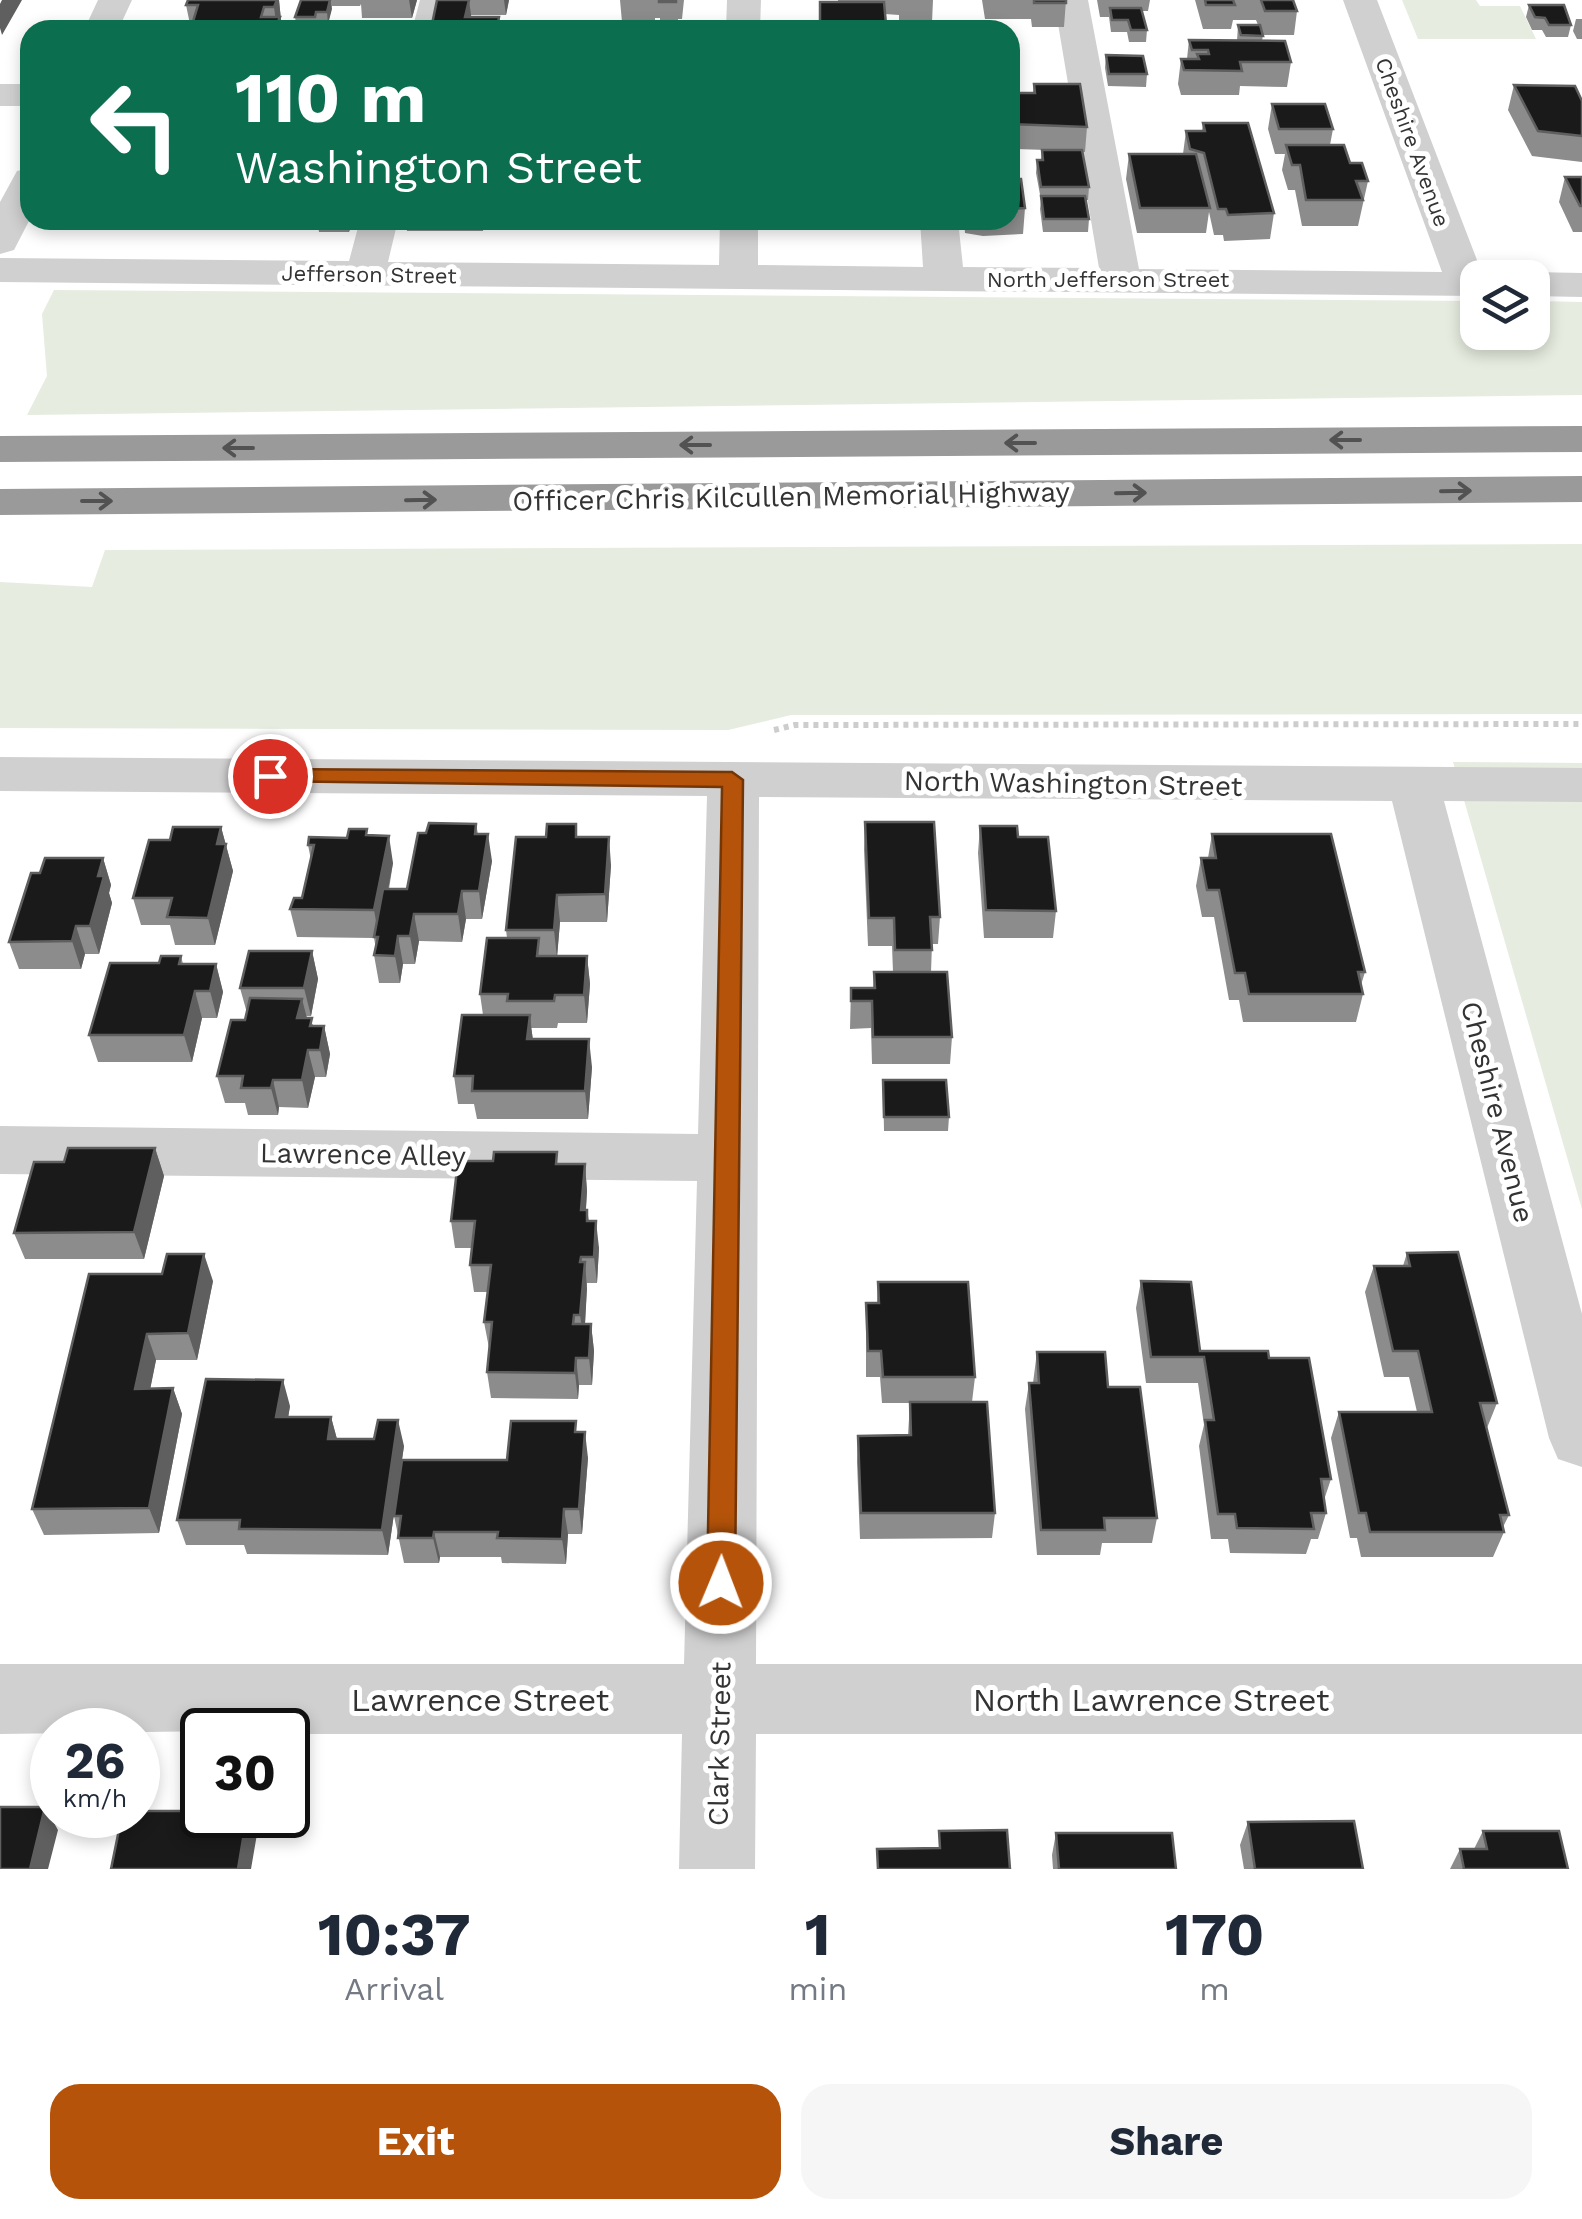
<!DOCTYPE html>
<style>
body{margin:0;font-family:"Work Sans",sans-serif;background:#f6f6f7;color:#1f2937;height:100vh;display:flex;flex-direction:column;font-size:38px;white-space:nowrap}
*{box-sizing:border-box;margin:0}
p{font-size:32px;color:#747a83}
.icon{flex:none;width:55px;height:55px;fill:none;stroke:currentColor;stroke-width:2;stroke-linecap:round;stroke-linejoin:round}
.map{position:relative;height:1869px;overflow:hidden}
.side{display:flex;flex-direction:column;background:#fff;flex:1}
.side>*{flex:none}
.banner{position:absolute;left:20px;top:20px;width:1000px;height:210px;border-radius:30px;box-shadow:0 5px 15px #0003;background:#0b6e4f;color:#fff;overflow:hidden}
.tools{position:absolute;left:1460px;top:260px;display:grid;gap:20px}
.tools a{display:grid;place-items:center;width:90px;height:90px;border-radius:20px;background:#fff;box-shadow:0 5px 15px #0003;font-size:50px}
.speed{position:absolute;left:30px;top:1708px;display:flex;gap:20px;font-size:50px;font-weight:700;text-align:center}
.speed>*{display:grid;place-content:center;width:130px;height:130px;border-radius:50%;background:#fff;box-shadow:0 5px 15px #0003;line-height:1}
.speed small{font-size:25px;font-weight:400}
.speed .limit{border:5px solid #111;border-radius:15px;background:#fff;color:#111}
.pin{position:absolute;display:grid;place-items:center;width:85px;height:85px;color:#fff;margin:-42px;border:5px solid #fff;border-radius:50%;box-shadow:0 2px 10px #0007}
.me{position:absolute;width:110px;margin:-55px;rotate:1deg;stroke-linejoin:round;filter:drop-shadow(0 0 8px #0008)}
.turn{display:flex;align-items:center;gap:35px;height:210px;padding:0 50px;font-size:45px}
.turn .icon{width:130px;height:130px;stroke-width:2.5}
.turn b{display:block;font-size:70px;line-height:85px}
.eta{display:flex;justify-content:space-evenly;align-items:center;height:170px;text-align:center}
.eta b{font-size:60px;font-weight:700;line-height:70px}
.action{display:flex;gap:20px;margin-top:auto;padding:20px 50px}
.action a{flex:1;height:115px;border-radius:30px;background:#b45309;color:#fff;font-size:40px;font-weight:700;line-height:115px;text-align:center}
.action a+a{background:#f6f6f7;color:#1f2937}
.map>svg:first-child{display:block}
.green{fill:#e6ecdf}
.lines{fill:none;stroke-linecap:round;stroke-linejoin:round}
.path{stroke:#cdcdcd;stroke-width:6;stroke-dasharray:5 5;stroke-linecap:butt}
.minor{fill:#d0d0d0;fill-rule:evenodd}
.highway{fill:#9a9a9a;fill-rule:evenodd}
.wall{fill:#8c8c8c}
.shaded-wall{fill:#5f5f5f}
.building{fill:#1a1a1a;stroke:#5f5f5f;stroke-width:2.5}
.oneway{stroke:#525252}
.route{fill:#b45309;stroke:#753606;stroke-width:2.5}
.labels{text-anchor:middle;stroke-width:10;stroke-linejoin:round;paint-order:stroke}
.far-street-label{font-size:22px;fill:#333;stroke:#fff}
.street-label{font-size:28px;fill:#333;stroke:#fff}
.near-street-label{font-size:32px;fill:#333;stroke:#fff}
</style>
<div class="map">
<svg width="1582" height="1869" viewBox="0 0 1582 1869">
<rect width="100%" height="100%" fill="#fff"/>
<!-- green -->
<path class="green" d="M1402,0H1476L1480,6H1520L1536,39H1418Z
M54,290L1477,301L1478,332H1532L1533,301L1582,302V395L27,415L47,376L42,314Z
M1582,544V714L791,715L728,730L0,728V582L92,587L105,550Z
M1453,762L1582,763V1209Z"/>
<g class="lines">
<!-- path -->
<path class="path" d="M774,730L795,725L1582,724"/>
<!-- minor -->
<path class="minor" d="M98,0H132L118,30H84Z
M420,0H454L446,30H412Z
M727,0H761L760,30H726Z
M1054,0H1088L1139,269L1442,272L1343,0H1377L1482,273L1493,278H1478V296L0,282V258L349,261L360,220H398L388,262L719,265L720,220H758V265L923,267L920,220H958L963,267L1099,268Z
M0,84H30V106H0Z
M30,168V219L14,250L0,254V202L17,171Z
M1532,272L1582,273V297L1532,296V278H1517Z
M0,757L1582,768V802L1444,801L1582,1314V1467L1558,1459L1549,1438L1392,801L759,797L756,1664H1582V1734H756L755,1869H679L682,1734H288V1730L0,1734V1664H684L697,1181L0,1174V1126L698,1134L707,796L0,791Z"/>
<!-- highway -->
<path class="highway" d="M1582,426V452L0,462V436Z
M1582,476V502L0,515V489Z"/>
</g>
<!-- wall -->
<path class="wall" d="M279,0L282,30H193L191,29L186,5Z
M301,0H417L412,18H362L361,4L360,6H332L328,24H318L317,29H297L295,17Z
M437,0H509L506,15H471V17H499L500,30H431Z
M620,0H684L682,19H678L677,26H660V18H655V22H622Z
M838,0H933L932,22H899V15L885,14L886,24L894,30H820V2H838Z
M982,0H1066L1064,27H1032L1031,19H985Z
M1097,0H1150L1148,11H1142L1147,30L1146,42H1129L1127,32H1111L1109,17H1100Z
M1195,0H1293L1297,11L1294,35H1263L1262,41L1291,62L1287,87L1240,86L1239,95H1181L1178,84L1181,59H1187L1189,40L1237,41L1238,25H1258L1256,20H1233L1231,29H1203Z
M1529,5L1571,25L1568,37H1546L1542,30H1532L1526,17Z
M1576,19H1582V39H1577L1573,31Z
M1106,55L1147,74L1146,87L1108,86L1105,68Z
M1034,84L1087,127L1085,152H1083L1089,187L1088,200H1085L1089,219L1088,232H1043L1040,209L1041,200L1036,173L1037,160H1041L1042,150H1046L1015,149L1017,179L1025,208L1023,234L983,236L965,233L964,220H1010V93H1033Z
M1514,85L1582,101V162L1532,156L1508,110Z
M1272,104L1333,129L1330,145L1368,181L1358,226H1302L1295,190H1288L1282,170L1285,154H1275L1268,129Z
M1203,123L1274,213L1270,239L1224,241L1223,235H1214L1209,212L1206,233H1137L1126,179L1129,154H1183L1186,131H1202Z
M1565,177H1582V232H1573L1559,202Z
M317,220H352L349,232H319Z
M405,220H500V223H484L483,231H407Z
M590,220H651V223Z
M842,220H908V224L849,223Z
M865,822L940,917L938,944H932L931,972L952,1037L950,1064H872L871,1028L850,1029L851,988H873L874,972H893L892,946H868L864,850Z
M476,824L478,834L492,861L482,919H466L462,942L419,941L415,964H403L400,983H379L374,955L376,949L374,938L297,937L290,909L302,898L311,860L308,845L368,835L393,863L389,889H407L426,833Z
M576,824L577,837L611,865L607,922H560L557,956H587L590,984L587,1023H558L557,1028H531L533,1039L592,1067L588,1119H477L474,1104H458L454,1076L483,1015L480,994L507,938L506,930L546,837Z
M980,826L1018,837L1056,911L1053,938H984L978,853Z
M221,827L233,871L215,945H175L170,925H141L133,898L170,840Z
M1212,834L1365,972L1361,985L1363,994L1356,1022H1243L1239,1000H1229L1214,917H1202L1196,886L1201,858H1208Z
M103,858L111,885L109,893L112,903L99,954H85L81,969H19L9,942L40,873Z
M312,951L318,979L311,1016H306L314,1026H324L330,1054L326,1077H315L308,1108L279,1107L278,1115H248L245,1103H225L217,1076L245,1020L247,1013L240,988Z
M181,956L183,964H216L223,992L217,1018H202L192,1062H98L89,1035L159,963Z
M883,1080L949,1117L948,1131H884Z
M155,1148L164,1176L144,1259H25L14,1233Z
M558,1164H585L587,1191L586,1210H587L589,1221L599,1248L597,1283H587L585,1324H591L594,1351L592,1385H579L578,1399L491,1398L487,1372L489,1348L484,1322L488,1292H474L470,1265L472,1248H455L451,1221Z
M1407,1253L1497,1403L1487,1428L1509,1515L1503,1527L1504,1532L1493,1557H1361L1357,1538H1350L1331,1438L1339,1412H1417L1409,1377H1384L1365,1292L1374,1266H1403Z
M89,1274L213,1281L197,1360H156L150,1389L173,1388L182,1414L159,1533L44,1535L32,1509Z
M1141,1281L1200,1351L1269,1358L1331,1479L1324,1500L1326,1513L1318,1539H1311L1306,1554L1230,1553L1228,1539H1211L1199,1446L1204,1425L1198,1383H1146L1136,1308Z
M878,1282L975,1377L972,1402L995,1513L992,1538L860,1539L857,1462L858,1436L908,1435L910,1403H882L880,1377H866V1303H877Z
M1037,1352L1108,1387L1157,1518L1152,1543H1102L1100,1555H1037L1025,1409L1029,1383H1033Z
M290,1406L288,1417H331L337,1439L404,1446L388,1555L247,1554L244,1545H186L177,1520Z
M577,1432L588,1458L582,1534H568L566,1564L502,1563L501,1557H440L439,1563H404L394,1516L507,1460Z
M1248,1822L1363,1869H1244L1240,1845Z
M1483,1831L1568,1869H1450L1460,1849H1474Z
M1056,1833L1176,1869H1053L1052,1855Z"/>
<!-- shaded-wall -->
<path class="shaded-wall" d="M2,0H22L2,35L0,28V4Z
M277,0H279L282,30H277L274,7Z
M330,0L332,9L328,24L327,12Z
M409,0H417L412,18Z
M469,0L472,22L465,17Z
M504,0H509L506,15Z
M347,220H352L349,232Z
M221,827L233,871L215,945L208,918L217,844Z
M488,834L492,861L482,919L479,891Z
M389,836L393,863L379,938L374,910Z
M609,837L611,865L607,922L605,894Z
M103,858L111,885L109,893L112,903L99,954L90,926Z
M462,891L466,919L462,942L458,914Z
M557,895L560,922L557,958L554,930Z
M414,914L419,941L415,964L410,936Z
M76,926L85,954L81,969L72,941Z
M398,936L403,964L400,983L395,956Z
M312,951L318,979L311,1016L304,988Z
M587,956L590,984L587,1023L584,995Z
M216,964L223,992L217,1018L210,991Z
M195,991L202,1018L192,1062L184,1035Z
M302,999L309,1026L297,1018Z
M530,1015L533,1042L527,1039Z
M324,1026L330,1054L326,1077L320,1050Z
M589,1039L592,1067L588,1119L585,1091Z
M308,1050L315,1077L308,1108L302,1080Z
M273,1080L279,1107L278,1115L271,1088Z
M155,1148L164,1176L144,1259L134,1232Z
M585,1164L587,1191L584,1236L581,1210Z
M596,1221L599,1248L597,1283L594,1257Z
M204,1254L213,1281L197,1360L188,1333Z
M581,1257L583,1280L585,1262L587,1289L584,1341L580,1315Z
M591,1324L594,1351L592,1385L589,1358Z
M147,1334L156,1360L145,1415L135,1389Z
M576,1358L579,1385L578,1399L575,1373Z
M283,1380L290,1406L284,1443L276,1417Z
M173,1388L182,1414L159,1533L149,1508Z
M331,1417L338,1443L328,1439Z
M398,1420L404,1446L388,1555L382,1530Z
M585,1432L588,1458L582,1534L579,1509Z
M564,1509L568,1534L566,1564L562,1539Z
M434,1532L440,1557L439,1563L433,1538Z
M45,1807L58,1830L48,1869H30Z
M247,1815H249L257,1834L251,1869H238Z"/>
<!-- building -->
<path class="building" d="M188,0H277L274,7H264L261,17H280L276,26L192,25L198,5H186Z
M301,0H330L327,12H316L315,17H295Z
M437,0H469L465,17H499L497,29H431Z
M659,0H676V2H659Z
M1034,0H1066V3H1034Z
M1205,0H1233L1235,5H1206Z
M1261,0H1293L1297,11H1265Z
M820,2H884L886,24H894V30H853V26L820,25Z
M1529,5H1564L1571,25H1549L1545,18L1535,17Z
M1110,8H1141L1147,30H1131L1128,20H1112Z
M1238,25H1260L1263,36L1241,35Z
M1189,40L1285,41L1291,62H1240L1242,71L1184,70L1181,59H1199L1197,54H1209L1208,50H1192Z
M1106,55L1143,56L1147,74H1109Z
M1034,84H1080L1087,127L1010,124V93H1035Z
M1514,85L1575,86L1582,101V136L1538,131Z
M1272,104H1325L1333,129H1279Z
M1203,123H1248L1274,213L1228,215L1226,209H1218L1204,153L1190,149L1186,131H1205Z
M1010,138H1015L1017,179H1021L1025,208L1010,209Z
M1286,145H1344L1350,163H1362L1368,181H1356L1363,200H1306L1300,165H1292Z
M1042,150H1082L1089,187H1041L1037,160H1043Z
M1129,154H1196L1210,208H1140Z
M1565,177H1582V206H1580Z
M1041,196H1085L1089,219H1044Z
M865,822H934L940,917H930L932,950H895L894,918H869Z
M429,823L476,824L475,834H488L479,891H462L458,914H414L410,936H398L395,956L374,955L378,937H374L383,889H407L418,833H426Z
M547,824H576V837H609L605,894L557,895L554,930H506L516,837H546Z
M980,826H1017L1018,837H1048L1056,911L986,910Z
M173,827H221L217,844H226L208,918L167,917L172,898H133L149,840H170Z
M349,829H367L366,835L389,836L374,910L290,909L294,898H302L314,845H308L309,837L347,838Z
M1212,834H1331L1365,972H1358L1363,994H1249L1245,973H1235L1219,890H1207L1201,858H1216Z
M45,858H103L98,876H104L90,926H76L72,941L9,942L31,873H40Z
M487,938H539L537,956H587L584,995H555L554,1001H507L508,994H480Z
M249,951H312L304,988H240Z
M161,956H181L179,964H216L210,991H195L184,1035H89L110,963H159Z
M874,972H947L952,1037H873L872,1001H851V988H875Z
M250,998L302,999L297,1018H312L310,1026H324L320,1050H308L302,1080H273L271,1088H241L243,1076H217L231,1020H245Z
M462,1015H530L527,1039H589L585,1091H472L473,1076H454Z
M883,1080H946L949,1117H884Z
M68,1148H155L134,1232L14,1233L34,1162H64Z
M494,1152H557L556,1164H585L581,1210H587V1221H596L594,1257H581L580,1262H585L580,1315H574L573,1324H591L589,1358H576L575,1373L487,1372L492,1322H484L491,1265H470L475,1221H451L458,1161H493Z
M1458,1252L1497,1403H1480L1509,1515H1500L1504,1532H1370L1366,1513H1359L1339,1412H1432L1418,1351H1393L1374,1266H1410L1407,1253Z
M167,1254H204L188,1333L147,1334L135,1389L173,1388L149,1508L32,1509L89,1274H162Z
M1141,1281L1191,1282L1200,1351H1268L1269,1358H1309L1331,1479H1321L1326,1513H1311L1314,1529L1237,1528L1235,1514H1218L1205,1420H1214L1204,1357H1151Z
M878,1282H968L975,1377H883L881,1351H868L866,1303H879Z
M1037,1352H1105L1108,1387H1140L1157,1518H1104L1105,1530H1041L1029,1383H1039Z
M206,1379L283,1380L276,1417H331L328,1439H374L378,1420H398L382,1530L239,1529L240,1520H177Z
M910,1402H987L995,1513H861L858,1436L911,1435Z
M511,1421H576L575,1432H585L579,1509H564L562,1539L497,1538L498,1532H434L433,1538H398L401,1516H394L402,1460H507Z
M0,1807H45L30,1869H0Z
M138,1811H202V1815H247L238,1869H111L122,1815H138Z
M1354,1821L1363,1869H1255L1248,1822Z
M1007,1830L1010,1869H878L877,1849L940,1848L939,1831Z
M1483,1831H1559L1568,1869H1464L1460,1849H1487Z
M1056,1833H1172L1176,1869H1059Z"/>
<!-- one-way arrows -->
<defs><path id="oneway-shaft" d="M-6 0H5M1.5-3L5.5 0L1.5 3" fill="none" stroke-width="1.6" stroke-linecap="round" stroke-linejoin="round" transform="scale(2.5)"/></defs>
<g class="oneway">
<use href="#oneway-shaft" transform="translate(1345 440) rotate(180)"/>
<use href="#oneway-shaft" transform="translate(1020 443) rotate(180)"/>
<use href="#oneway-shaft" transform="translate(695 445) rotate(180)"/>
<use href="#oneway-shaft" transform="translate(238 448) rotate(180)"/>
<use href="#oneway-shaft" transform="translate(1456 491) rotate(-1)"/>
<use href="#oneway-shaft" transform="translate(1131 493) rotate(-1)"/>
<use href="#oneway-shaft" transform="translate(421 500) rotate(-1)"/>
<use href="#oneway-shaft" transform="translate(97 501)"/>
</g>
<!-- route -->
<path class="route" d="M270,769L732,772L743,780L735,1583L731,1592L721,1596L711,1592L707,1583L722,787L262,781L259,776L262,771Z"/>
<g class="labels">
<!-- far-street labels -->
<g class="far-street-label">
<text transform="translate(1413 142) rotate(70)" y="8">Cheshire Avenue</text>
<text transform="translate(369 274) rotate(1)" y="8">Jefferson Street</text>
<text x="1108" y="287">North Jefferson Street</text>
</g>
<!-- street labels -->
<g class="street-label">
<text transform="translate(791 496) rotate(-1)" y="10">Officer Chris Kilcullen Memorial Highway</text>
<text transform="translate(1073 783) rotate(1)" y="10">North Washington Street</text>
<text transform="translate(1498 1112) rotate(76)" y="10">Cheshire Avenue</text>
<text transform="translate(363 1154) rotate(1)" y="10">Lawrence Alley</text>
<text transform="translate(719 1744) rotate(-89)" y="10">Clark Street</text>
</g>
<!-- near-street labels -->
<g class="near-street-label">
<text x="480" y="1711">Lawrence Street</text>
<text x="1151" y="1711">North Lawrence Street</text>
</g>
</g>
</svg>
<div class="tools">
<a><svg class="icon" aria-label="layers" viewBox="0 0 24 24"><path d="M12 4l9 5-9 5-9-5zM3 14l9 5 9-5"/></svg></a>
</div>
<div class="speed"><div>26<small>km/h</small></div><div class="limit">30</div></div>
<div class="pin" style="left:270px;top:776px;background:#d93025"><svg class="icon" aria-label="arrive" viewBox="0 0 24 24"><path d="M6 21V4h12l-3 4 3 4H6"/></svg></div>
<svg class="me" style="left:721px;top:1583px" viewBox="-20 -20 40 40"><circle r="17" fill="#b45309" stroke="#fff" stroke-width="3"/><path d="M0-11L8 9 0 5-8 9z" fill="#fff"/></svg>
<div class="banner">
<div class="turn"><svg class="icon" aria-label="left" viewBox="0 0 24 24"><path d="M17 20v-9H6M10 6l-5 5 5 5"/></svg><div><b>110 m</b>Washington Street</div></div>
</div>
</div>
<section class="side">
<div class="eta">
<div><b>10:37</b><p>Arrival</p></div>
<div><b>1</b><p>min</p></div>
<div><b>170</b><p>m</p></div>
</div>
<div class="action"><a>Exit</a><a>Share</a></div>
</section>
